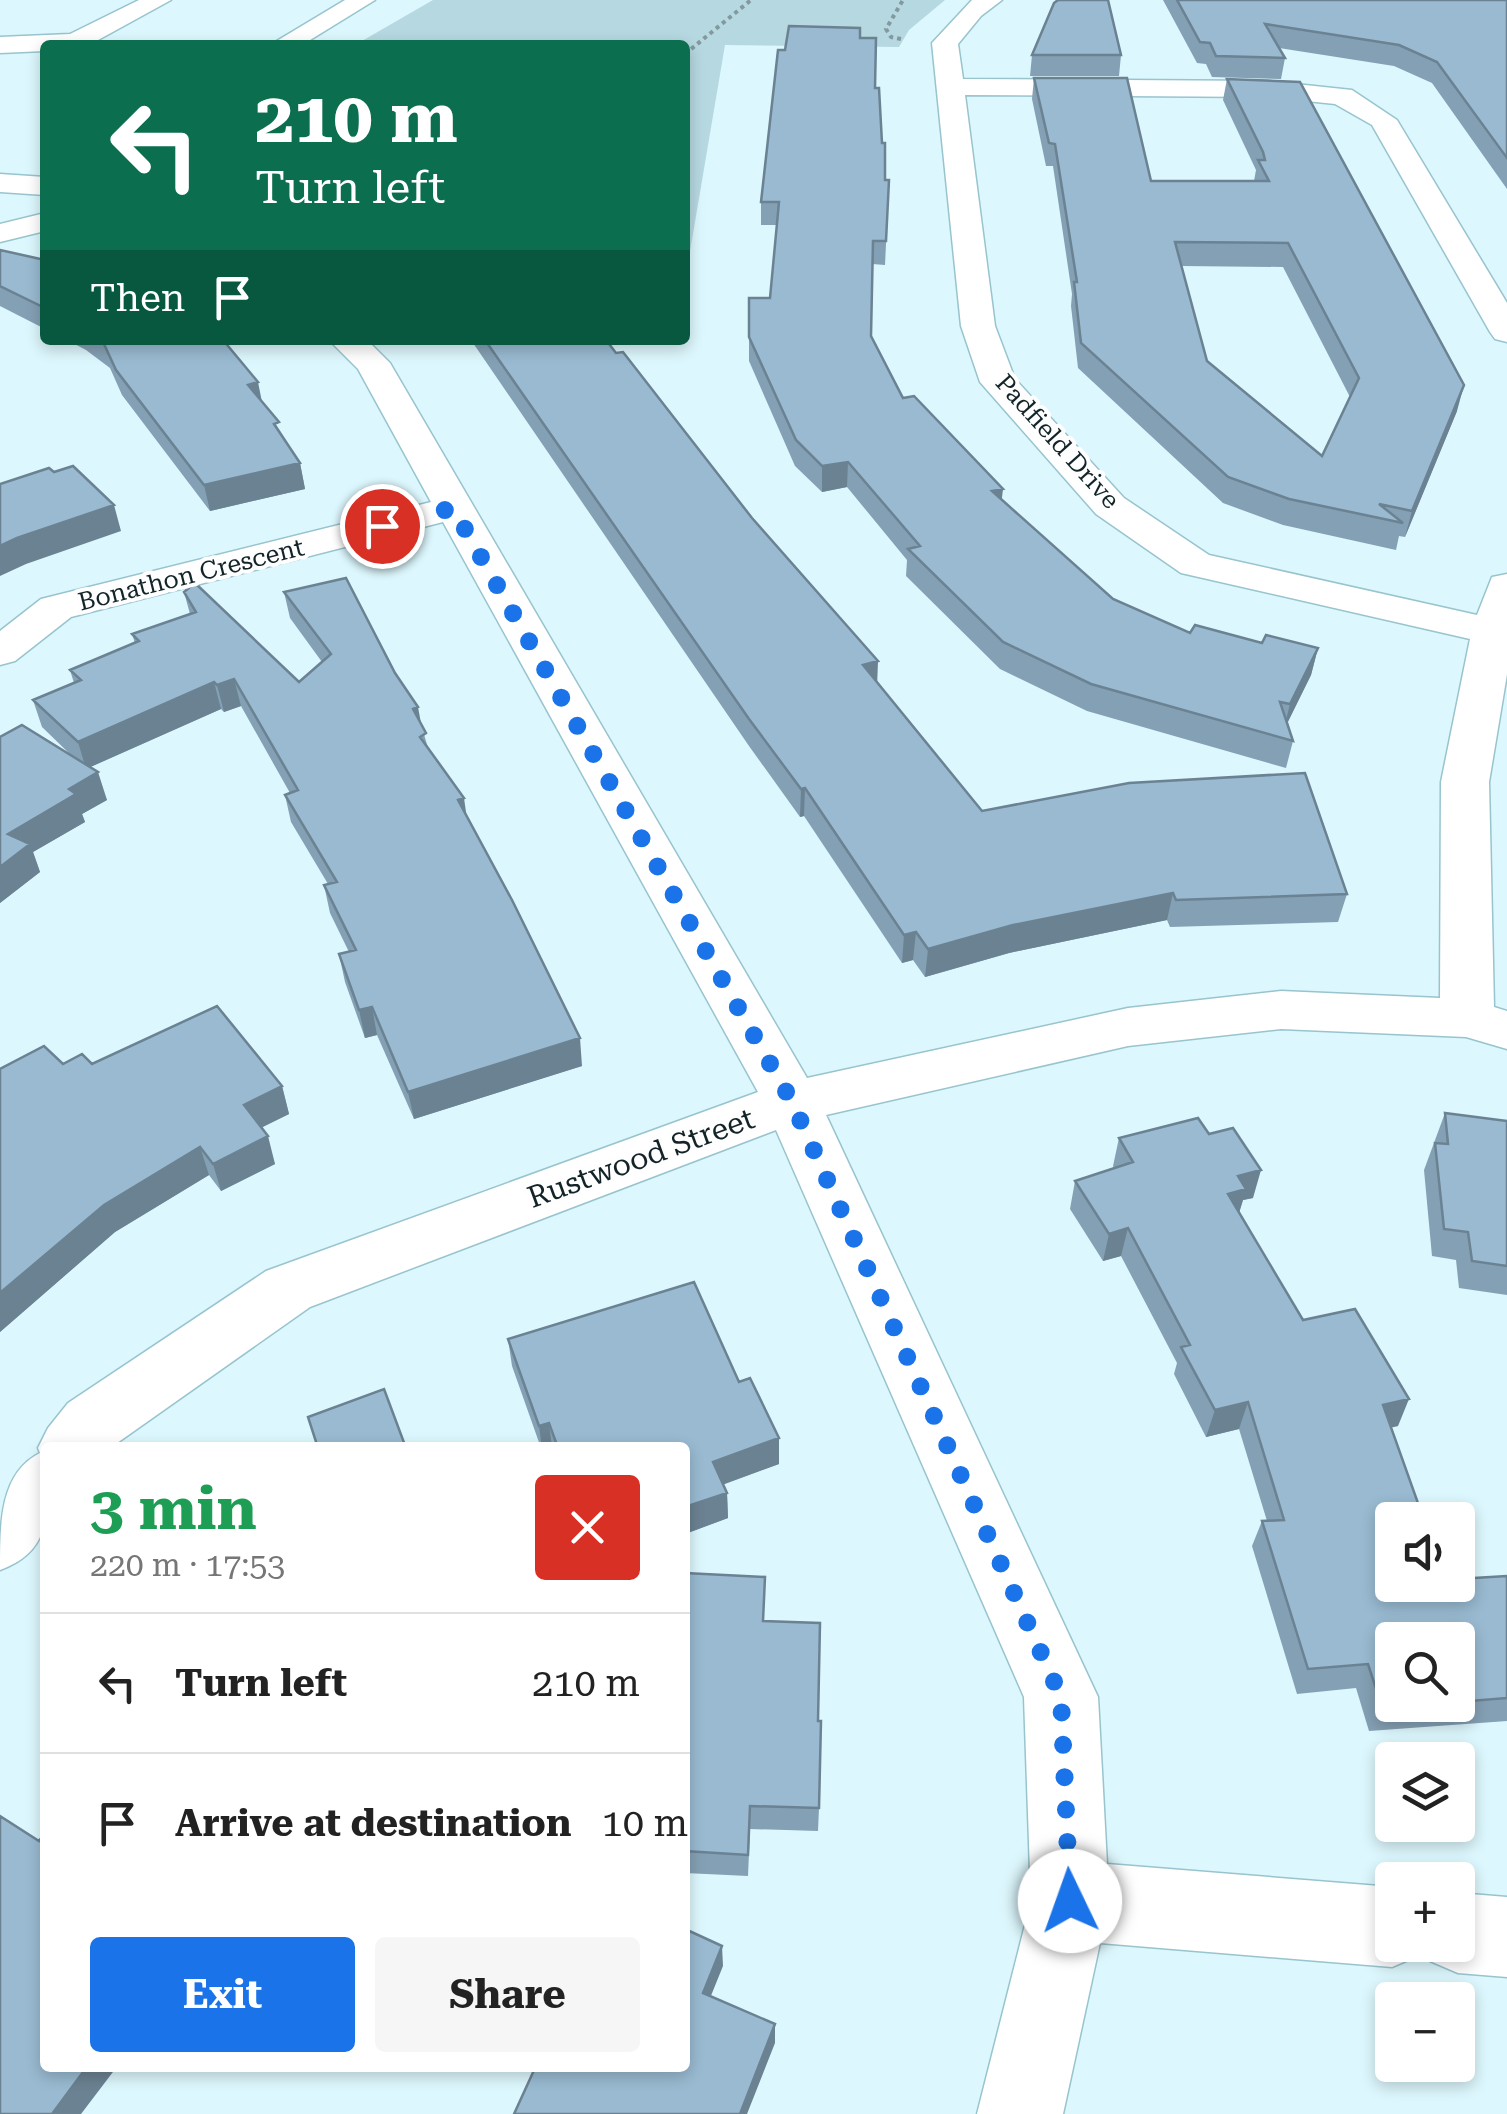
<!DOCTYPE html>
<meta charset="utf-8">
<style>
body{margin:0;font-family:"Roboto Serif",serif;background:#f6f6f6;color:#222;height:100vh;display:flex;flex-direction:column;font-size:38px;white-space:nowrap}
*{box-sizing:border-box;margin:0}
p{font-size:32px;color:#767676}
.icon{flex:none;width:55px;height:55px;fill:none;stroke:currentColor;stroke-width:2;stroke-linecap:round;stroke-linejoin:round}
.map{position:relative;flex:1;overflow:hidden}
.details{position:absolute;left:40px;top:1442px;width:650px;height:630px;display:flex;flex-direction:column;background:#fff;border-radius:10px;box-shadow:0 5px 15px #0003}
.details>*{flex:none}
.banner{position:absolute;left:40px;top:40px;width:650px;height:305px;border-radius:10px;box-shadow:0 5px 15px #0003;background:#0b6e4f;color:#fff;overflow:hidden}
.fabs{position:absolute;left:1375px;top:1502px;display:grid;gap:20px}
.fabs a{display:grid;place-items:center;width:100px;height:100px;border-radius:10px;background:#fff;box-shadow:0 5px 15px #0003;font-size:50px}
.pin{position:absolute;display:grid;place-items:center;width:85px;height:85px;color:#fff;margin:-42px;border:5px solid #fff;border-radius:50%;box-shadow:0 2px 10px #0007}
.me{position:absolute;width:110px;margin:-55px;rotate:357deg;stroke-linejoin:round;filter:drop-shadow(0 0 8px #0008)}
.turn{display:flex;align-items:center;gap:35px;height:210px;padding:0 50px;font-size:45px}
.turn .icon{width:130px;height:130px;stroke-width:2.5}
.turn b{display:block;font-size:70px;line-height:85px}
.then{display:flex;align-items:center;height:95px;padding:0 50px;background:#0003;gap:20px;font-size:38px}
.round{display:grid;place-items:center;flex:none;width:105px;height:105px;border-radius:10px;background:#f6f6f6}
.headline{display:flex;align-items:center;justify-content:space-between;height:170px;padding:0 50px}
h1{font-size:60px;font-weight:700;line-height:75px;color:#1e9e55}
.primary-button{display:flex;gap:20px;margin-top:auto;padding:20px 50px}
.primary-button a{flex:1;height:115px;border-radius:10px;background:#1a73e8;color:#fff;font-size:40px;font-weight:700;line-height:115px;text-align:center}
.primary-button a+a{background:#f6f6f6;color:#222}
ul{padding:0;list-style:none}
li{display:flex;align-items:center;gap:30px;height:140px;padding:0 50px;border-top:2px solid #e0e0e0}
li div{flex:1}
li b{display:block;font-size:38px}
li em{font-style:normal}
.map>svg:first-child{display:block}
.green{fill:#b6d8e0}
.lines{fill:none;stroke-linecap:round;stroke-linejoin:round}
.minor-casing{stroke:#98c4ce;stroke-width:3}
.path{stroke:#83999f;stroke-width:4;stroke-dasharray:4 4;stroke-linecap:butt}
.minor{fill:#fff;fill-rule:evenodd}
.wall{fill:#84a0b4;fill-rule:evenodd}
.shaded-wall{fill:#6b8292}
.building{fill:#99bad1;stroke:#6b8292;stroke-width:2.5;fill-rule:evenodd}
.route{stroke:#1a73e8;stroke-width:18;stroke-dasharray:0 32.4}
.labels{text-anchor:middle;stroke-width:8;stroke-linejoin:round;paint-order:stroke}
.far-street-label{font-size:25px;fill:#132429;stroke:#fefefe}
.street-label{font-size:30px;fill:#132429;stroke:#fefefe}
</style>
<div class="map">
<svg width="1507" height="2114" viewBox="0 0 1507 2114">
<rect width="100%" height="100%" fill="#dcf7fd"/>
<!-- green -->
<path class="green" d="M433,0H945L909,30L899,47L725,45L686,275L685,45H355Z"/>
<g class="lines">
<!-- minor casing -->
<g class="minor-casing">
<path id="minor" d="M139,0H171L89,45H45V51L0,53V37L70,34Z
M345,0H375L302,45H270Z
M972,0H1002L981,16L958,44L963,79L1267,81L1352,90L1397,120L1507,303V342L1495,339L1490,332L1372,125L1335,104L1267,97L965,95L995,326L1015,379L1124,498L1209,555L1477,615L1492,577L1507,574V674L1489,782L1494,1007L1507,1011V1049L1466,1037L1281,1029L1128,1046L826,1115L1098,1697L1107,1864L1392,1887V1945H1458V1893L1507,1897V1977L1458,1973L1430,1961L1424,1947L1420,1955L1392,1967L1100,1943L1063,2114H977L1031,1901L1024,1697L776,1130L310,1307L110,1448H45C45,1501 60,1548 0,1570C0,1522 0,1473 40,1453L38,1448L48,1428L68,1403L266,1271L758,1092L443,522L71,617L15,661L0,665V631L41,599L431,502L358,369L329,340H367L390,363L807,1078L1128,1008L1281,991L1440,998L1441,782L1470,639L1181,573L1096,514L980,382L961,326L932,43Z
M0,174L45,177V195L0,192Z
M45,213V231L0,242V224Z"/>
</g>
<!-- path -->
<path class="path" d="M901,39L891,37L886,29L903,0
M685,54L751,0"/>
<!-- minor -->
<use href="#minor" class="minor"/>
</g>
<!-- wall -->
<path class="wall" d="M1163,0H1507V189L1432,83L1394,66L1279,48L1285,58L1281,79L1212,77L1206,64L1197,63Z
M860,38L875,88L885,180H889L885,265L872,264L871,336L903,398L1002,500L1113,599L1190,633L1262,643L1318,648L1311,675L1287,723L1293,741L1286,768L1087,711L1000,669L906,576L907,560L847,487L822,492L795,466L749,361V298H770L777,225H761V202L785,50Z
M1032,55H1121L1119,76H1030Z
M1034,78L1151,181H1254L1256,170L1223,100L1227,79L1457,411L1405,537L1399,536L1396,550L1283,525L1223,503L1078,368L1071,306L1072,294L1053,166H1046L1032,99ZM1181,266L1283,267L1350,397L1322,456L1207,361Z
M0,250L45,260V329L0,306Z
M67,340H223L300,463L305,489L210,511L122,395L110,368L86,350Z
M471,340H606L877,683L982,811L1347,894L1338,922L1170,927L1167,920L1009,953L925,977L913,960L902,963L804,816L800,817L749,746Z
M184,592L299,682L322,662L290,618L284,592L421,724L428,748L466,816L582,1066L414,1119L377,1035L365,1038L345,982L339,954L349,952L330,913L324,885L328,884L291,822L285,795L290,793L241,706L224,712L221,709L90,767L107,800L82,814L85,822L33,852L40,872L0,903V737L73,757L42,727L33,700L74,683L70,670L135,643L132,634L190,614Z
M63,1064H92L282,1086L289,1114L261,1128L275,1164L221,1191L209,1175L115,1232L0,1332V1069Z
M1445,1113L1507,1121V1295L1459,1288L1456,1260L1432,1256L1424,1170Z
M1119,1138L1253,1198L1243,1200L1239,1213L1303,1320L1398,1426L1391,1427L1392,1585L1507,1576V1721L1369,1731L1356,1688L1297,1694L1252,1546L1262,1521H1267L1239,1429L1206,1437L1174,1374L1177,1363L1121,1256L1103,1261L1070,1209L1075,1181L1114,1168L1113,1166ZM1458,1640V1705H1392Z
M508,1339L739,1382L779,1438V1464L723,1484L727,1493L728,1518L685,1534V1448H541L512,1366Z
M685,1573L764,1621L818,1721L819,1808L818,1831L750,1829L748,1876L685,1873Z"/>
<!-- shaded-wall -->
<path class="shaded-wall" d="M258,382L263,407L248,385Z
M1464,385L1457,411L1405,537L1412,511Z
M848,462L847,487L822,492V466Z
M300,463L305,489L210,511L204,485Z
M1003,489L1000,515L992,491Z
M114,505L121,531L26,564L0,576V546L17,538Z
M1318,648L1311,675L1283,732L1290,704Z
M878,661L877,688L863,665Z
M234,679L241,706L224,712L217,685Z
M214,682L221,709L86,769L78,742Z
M418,707L423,734L413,709Z
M98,772L107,800L82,814L85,822L33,852L40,872L0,903V867L8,834L69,789Z
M805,788L804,816L800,817L801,789Z
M464,798L468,826L458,800Z
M1173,893L1167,920L1009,953L925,977L928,949L1013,925Z
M916,932L913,960L902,963L904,935Z
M372,1007L377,1035L365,1038L359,1010Z
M580,1038L582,1066L414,1119L408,1092Z
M282,1086L289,1114L252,1132L244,1105Z
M268,1136L275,1164L221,1191L213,1164Z
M200,1147L209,1175L115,1232L0,1332V1293L104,1205Z
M1261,1170L1253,1198L1243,1200L1238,1216L1228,1194L1238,1176Z
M1128,1228L1121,1256L1103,1261L1109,1234Z
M1409,1399L1398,1426L1371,1432L1383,1405Z
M1248,1402L1239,1429L1206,1437L1215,1410Z
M549,1423L552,1448H542L539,1426Z
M779,1438V1464L714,1488L713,1462Z
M727,1493L728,1518L685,1534V1507Z
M722,1946L723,1966L704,2013L703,1993Z
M775,2024V2043L747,2114H740Z
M86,2068H116L81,2114H52Z"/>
<!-- building -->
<path class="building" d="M1058,0H1108L1121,55H1032L1054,3Z
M1177,0H1507V158L1437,62L1399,45L1265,24L1285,58L1216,56L1210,43L1200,42Z
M789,26L860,28V38H876L875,88H879L882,143H885V180H889L886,241H873L871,336L903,398L914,396L1003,489L992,491L1113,599L1190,633L1195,625L1262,643L1266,635L1318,648L1290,704L1280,702L1293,741L1091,684L1003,642L908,549L920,546L848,462L822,466L796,440L749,337V298H770L779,202H761L778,50H785Z
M1034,78H1127L1151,181H1269L1258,160H1265L1263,152L1227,79L1300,82L1464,385L1412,511L1379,504L1403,523L1289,499L1228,477L1081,343L1074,282H1077L1055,144L1049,143ZM1175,242L1288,243L1359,378L1322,456L1207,361Z
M0,250L45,260V308L0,286Z
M99,340H223L258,382L248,385L279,422L274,424L300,463L204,485L116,370L104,344Z
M485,340H606L616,353L623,352L752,518L878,661L863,665L982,811L1129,783L1305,773L1347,894L1176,900L1173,893L1013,925L928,949L916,932L904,935L805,788L801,789L749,719Z
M73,466L114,505L17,538L0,546V484L49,468L54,472Z
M346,578L395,673L418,707L413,709L426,733L420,737L464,798L458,800L512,900L580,1038L408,1092L372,1007L359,1010L339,954L356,950L324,885L337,882L285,795L298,790L234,679L217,685L214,682L78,742L33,700L81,680L70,670L139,641L132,634L196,612L184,592L195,583L299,682L331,654L284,592Z
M22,725L98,772L69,789L76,794L8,834L30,844L0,867V737Z
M217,1006L282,1086L244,1105L268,1136L213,1164L200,1147L104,1205L0,1293V1069L44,1046L63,1064L82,1054L92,1064Z
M1445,1113L1507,1121V1266L1472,1261L1468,1232L1444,1229L1435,1143L1448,1144Z
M1198,1118L1209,1134L1233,1128L1261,1170L1238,1176L1246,1189L1228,1194L1303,1320L1355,1309L1409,1399L1383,1405L1424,1520H1392V1585H1458V1579L1507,1576V1698L1458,1702V1640H1392V1705H1409L1382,1707L1368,1664L1308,1669L1262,1521L1284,1520L1248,1402L1215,1410L1181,1347L1190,1345L1128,1228L1109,1234L1075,1181L1133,1162L1119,1138Z
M694,1282L739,1382L750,1378L779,1438L713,1462L727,1493L685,1507V1448H558L549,1423L539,1426L508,1339Z
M384,1389L406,1448H318L308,1417Z
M685,1573L765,1577L763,1621L820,1623L818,1721H821L819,1808L750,1806L748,1855L685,1851Z
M0,1816L39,1841L45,1833V2068H86L52,2114H0Z
M685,1929L722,1946L703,1993L775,2024L740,2114H514L535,2068H685Z"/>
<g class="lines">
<!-- route -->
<path class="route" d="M382,526L453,508L792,1102L1061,1697L1070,1901"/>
</g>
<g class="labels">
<!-- far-street labels -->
<g class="far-street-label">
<text transform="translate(1058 441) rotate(48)" y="9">Padfield Drive</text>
<text transform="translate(191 574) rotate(-14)" y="9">Bonathon Crescent</text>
</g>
<!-- street labels -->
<g class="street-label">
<text transform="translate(641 1158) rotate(-20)" y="10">Rustwood Street</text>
</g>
</g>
</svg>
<div class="fabs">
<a><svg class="icon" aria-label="sound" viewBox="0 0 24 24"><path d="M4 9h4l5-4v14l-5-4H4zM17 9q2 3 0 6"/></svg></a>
<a><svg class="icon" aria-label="search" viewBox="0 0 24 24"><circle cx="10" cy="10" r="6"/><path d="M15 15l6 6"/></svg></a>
<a><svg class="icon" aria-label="layers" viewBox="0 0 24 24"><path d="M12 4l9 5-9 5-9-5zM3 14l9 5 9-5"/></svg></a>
<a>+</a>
<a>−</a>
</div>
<div class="pin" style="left:382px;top:526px;background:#d93025"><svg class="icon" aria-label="arrive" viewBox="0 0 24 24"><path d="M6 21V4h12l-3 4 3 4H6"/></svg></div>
<svg class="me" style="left:1070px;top:1901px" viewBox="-20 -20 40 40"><circle r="19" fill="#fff"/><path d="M0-13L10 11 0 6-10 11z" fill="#1a73e8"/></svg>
<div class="banner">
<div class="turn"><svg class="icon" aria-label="left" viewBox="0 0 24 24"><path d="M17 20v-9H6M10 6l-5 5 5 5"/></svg><div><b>210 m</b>Turn left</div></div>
<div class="then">Then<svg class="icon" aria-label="arrive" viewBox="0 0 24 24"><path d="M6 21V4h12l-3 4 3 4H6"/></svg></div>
</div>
<section class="details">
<div class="headline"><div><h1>3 min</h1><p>220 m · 17:53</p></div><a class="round" style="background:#d93025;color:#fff"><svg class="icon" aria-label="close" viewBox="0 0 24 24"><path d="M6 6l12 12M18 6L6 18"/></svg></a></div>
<ul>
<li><svg class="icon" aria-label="left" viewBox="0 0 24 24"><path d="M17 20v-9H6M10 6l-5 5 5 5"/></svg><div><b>Turn left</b></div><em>210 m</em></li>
<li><svg class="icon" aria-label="arrive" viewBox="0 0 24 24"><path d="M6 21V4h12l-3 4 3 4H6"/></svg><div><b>Arrive at destination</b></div><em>10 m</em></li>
</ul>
<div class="primary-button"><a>Exit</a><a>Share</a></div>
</section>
</div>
